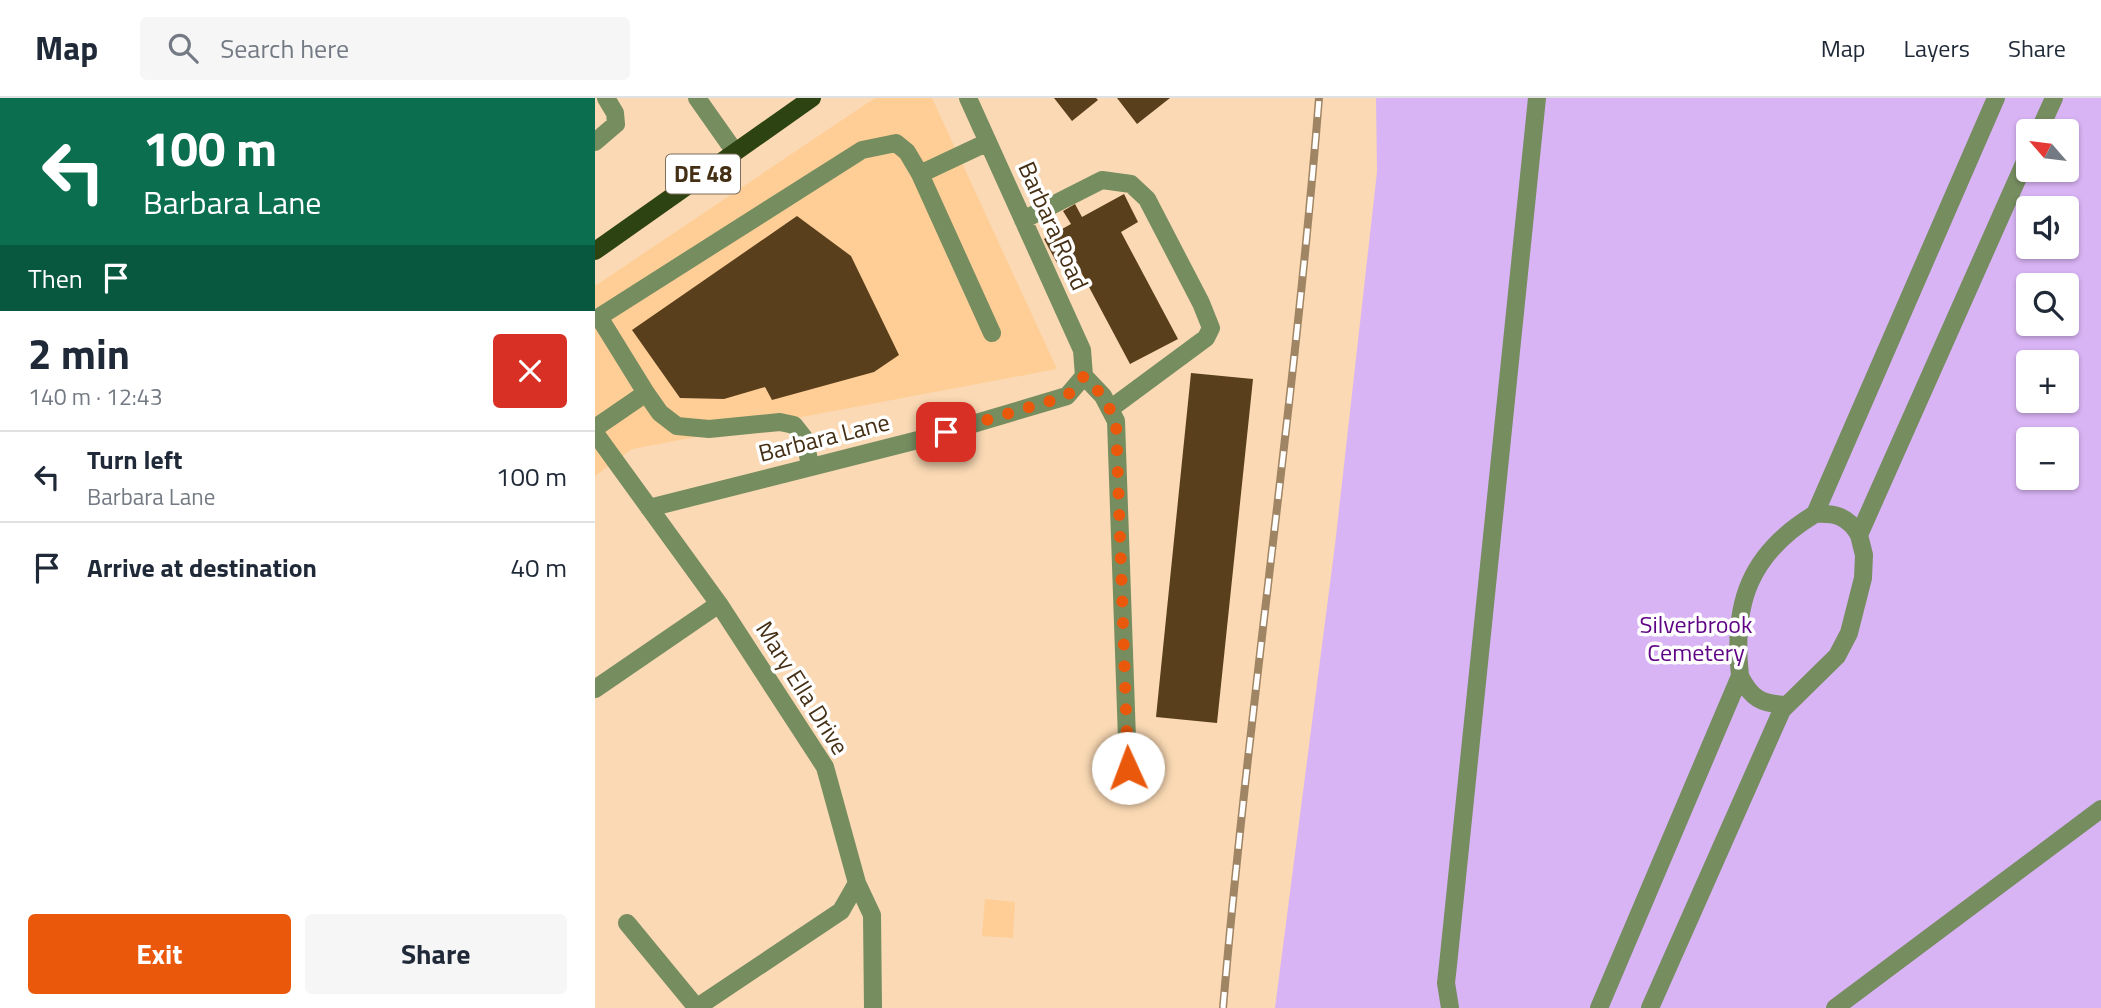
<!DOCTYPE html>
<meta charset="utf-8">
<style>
body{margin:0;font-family:"Titillium Web",sans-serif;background:#f6f6f7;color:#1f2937;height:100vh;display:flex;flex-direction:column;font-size:26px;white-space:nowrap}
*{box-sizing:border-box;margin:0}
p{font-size:23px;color:#747a83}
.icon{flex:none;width:38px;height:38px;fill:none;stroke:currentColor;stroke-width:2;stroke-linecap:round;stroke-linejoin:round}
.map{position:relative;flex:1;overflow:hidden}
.side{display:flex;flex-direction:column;background:#fff;width:595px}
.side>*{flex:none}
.top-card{background:#0b6e4f;color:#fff;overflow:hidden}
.needle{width:46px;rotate:298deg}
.tools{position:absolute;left:1421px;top:21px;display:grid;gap:14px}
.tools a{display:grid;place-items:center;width:63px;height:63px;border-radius:7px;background:#fff;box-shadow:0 2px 5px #0004;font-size:35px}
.pin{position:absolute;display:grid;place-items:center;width:60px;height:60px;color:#fff;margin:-30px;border-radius:14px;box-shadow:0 4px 10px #0006}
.me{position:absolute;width:77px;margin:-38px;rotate:358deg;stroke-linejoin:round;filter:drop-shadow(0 0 5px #0008)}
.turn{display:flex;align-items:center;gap:24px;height:147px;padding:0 28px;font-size:32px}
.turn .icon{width:91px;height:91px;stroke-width:2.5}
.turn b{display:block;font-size:49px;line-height:60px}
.then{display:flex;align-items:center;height:66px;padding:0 28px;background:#0003;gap:14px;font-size:26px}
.round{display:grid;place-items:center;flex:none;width:74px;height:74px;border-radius:7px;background:#f6f6f7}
.headline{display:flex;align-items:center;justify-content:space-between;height:119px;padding:0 28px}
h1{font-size:42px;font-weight:700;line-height:52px}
.primary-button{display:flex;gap:14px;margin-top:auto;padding:14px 28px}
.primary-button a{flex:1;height:80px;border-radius:7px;background:#ea580c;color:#fff;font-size:28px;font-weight:700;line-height:80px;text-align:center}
.primary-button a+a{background:#f6f6f7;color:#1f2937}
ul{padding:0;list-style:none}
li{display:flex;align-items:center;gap:21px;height:91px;padding:0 28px;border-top:2px solid #e0e1e3}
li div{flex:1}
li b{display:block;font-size:26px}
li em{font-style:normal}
header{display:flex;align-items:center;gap:42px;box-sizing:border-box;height:98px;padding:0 35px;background:#fff;border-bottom:2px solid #e0e1e3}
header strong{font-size:33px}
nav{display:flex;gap:38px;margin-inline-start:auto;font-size:24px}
.search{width:490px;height:63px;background:#f6f6f7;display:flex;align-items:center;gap:18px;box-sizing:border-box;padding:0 24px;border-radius:7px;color:#747a83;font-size:26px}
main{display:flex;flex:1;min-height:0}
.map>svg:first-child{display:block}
.built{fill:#fece96}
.green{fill:#d9b4f5;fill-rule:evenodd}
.building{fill:#5a3f1d}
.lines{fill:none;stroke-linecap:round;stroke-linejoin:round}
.minor{stroke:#768d60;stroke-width:18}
.major{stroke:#2d4312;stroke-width:18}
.rail-casing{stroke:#a08565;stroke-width:8}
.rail{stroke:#fff;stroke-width:5;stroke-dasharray:16;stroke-linecap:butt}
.route{stroke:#ea580c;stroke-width:12;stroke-dasharray:0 21.6}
.labels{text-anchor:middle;stroke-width:7;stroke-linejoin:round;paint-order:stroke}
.shield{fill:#fff;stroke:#7d6e5b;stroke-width:2}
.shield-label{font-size:23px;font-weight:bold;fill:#453015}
.street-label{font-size:24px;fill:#453015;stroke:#fff}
.park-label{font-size:24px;fill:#5e0485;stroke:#fff}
</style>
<header>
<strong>Map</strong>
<div class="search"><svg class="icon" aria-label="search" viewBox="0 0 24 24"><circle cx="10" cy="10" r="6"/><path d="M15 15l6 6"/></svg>Search here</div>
<nav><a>Map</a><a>Layers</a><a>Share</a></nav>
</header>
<main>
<section class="side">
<div class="top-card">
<div class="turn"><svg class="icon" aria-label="left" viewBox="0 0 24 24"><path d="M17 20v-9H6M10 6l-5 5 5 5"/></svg><div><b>100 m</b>Barbara Lane</div></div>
<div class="then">Then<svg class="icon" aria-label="arrive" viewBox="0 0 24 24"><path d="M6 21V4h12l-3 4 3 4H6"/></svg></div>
</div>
<div class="headline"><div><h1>2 min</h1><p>140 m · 12:43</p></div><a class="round" style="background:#d93025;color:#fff"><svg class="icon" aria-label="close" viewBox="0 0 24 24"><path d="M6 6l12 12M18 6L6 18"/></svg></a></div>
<ul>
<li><svg class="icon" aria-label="left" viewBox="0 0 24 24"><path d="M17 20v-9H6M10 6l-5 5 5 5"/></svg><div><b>Turn left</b><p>Barbara Lane</p></div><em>100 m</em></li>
<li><svg class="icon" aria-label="arrive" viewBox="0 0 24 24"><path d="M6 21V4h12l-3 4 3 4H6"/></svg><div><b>Arrive at destination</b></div><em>40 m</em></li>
</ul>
<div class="primary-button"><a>Exit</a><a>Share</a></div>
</section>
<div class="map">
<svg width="1506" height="910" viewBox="0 0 1506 910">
<rect width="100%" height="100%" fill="#fad9b4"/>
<!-- built -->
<path class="built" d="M280,0H337L462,271L37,351L0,378V188Z
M390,801L420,804L418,840L387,838Z"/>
<!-- green -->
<path class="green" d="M781,0H1506V910H680L740,447L782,74ZM1433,33H1472V72H1433ZM1433,110H1472V149H1433ZM1433,187H1472V226H1433ZM1433,264H1472V303H1433ZM1433,341H1472V380H1433Z"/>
<!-- building -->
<path class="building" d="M459,0H501L503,2L477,23Z
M522,0H575L542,26Z
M529,96L543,124L526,134L583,241L535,266L478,159L463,167L449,141L476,126L468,113L480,106L487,119Z
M202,118L256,158L304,257L279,274L177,302L170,289L129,301L85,300L37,232Z
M596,275L658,281L622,625L561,619Z"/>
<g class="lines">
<!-- minor -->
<path class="minor" d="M102,0L140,54
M373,0L487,252L489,278
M1444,33L1459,0
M0,44L21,26L20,15L11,0
M393,44L325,76L397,235
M428,122L507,82L536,86L552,101L606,205L616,230L611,240L515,311
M489,278L508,298L521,323L533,670
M51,295L65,315L82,328L114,331L185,324L199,327L210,341L215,368
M0,330L51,295L4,219L267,52L301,45L312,54L325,76
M0,335L124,506
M54,410L327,341L472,298L489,278
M1220,416C1240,415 1253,418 1264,437
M1145,578C1156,600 1166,606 1191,607
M0,591L124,506L230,669L262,785L246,813L101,910
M262,785L277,817L278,910
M32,825L102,910
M855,910L851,885L853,867L942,0
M1004,910L1145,578C1137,505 1155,455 1220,416L1401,0
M1055,910L1187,612L1242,558L1254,535L1268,480L1269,457L1264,437L1433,57
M1240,910L1506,711"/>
<!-- major -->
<path class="major" d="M0,153L217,0"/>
<!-- rail casing -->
<g class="rail-casing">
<path id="rail" d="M628,910C654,606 700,304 724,0"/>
</g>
<!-- rail -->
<use href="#rail" class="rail"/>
</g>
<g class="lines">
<!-- route -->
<path class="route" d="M351,334L472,298L489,278L508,298L521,323L533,670"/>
</g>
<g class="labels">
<!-- shield labels -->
<rect class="shield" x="71" y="56.5" width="74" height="39" rx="5"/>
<g class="shield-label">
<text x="108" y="84">DE 48</text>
</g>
<!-- street labels -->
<g class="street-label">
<text transform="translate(458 128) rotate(66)" y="8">Barbara Road</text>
<text transform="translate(229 340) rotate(-14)" y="8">Barbara Lane</text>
<text transform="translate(207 590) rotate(58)" y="8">Mary Ella Drive</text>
</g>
<!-- park labels -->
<g class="park-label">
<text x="1101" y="535">Silverbrook<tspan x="1101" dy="28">Cemetery</tspan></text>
</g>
</g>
</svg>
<div class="tools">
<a><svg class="needle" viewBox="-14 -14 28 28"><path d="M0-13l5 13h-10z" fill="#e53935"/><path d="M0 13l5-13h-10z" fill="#747a83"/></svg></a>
<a><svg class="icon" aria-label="sound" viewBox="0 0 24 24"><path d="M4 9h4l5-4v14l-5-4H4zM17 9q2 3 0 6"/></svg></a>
<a><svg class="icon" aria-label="search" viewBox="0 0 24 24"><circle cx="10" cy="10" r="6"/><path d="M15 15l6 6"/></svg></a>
<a>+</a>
<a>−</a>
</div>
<div class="pin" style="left:351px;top:334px;background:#d93025"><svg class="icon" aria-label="arrive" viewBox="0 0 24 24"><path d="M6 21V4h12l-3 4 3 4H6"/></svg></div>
<svg class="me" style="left:533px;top:670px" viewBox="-20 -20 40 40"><circle r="19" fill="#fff"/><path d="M0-13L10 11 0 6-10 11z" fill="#ea580c"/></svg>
</div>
</main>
